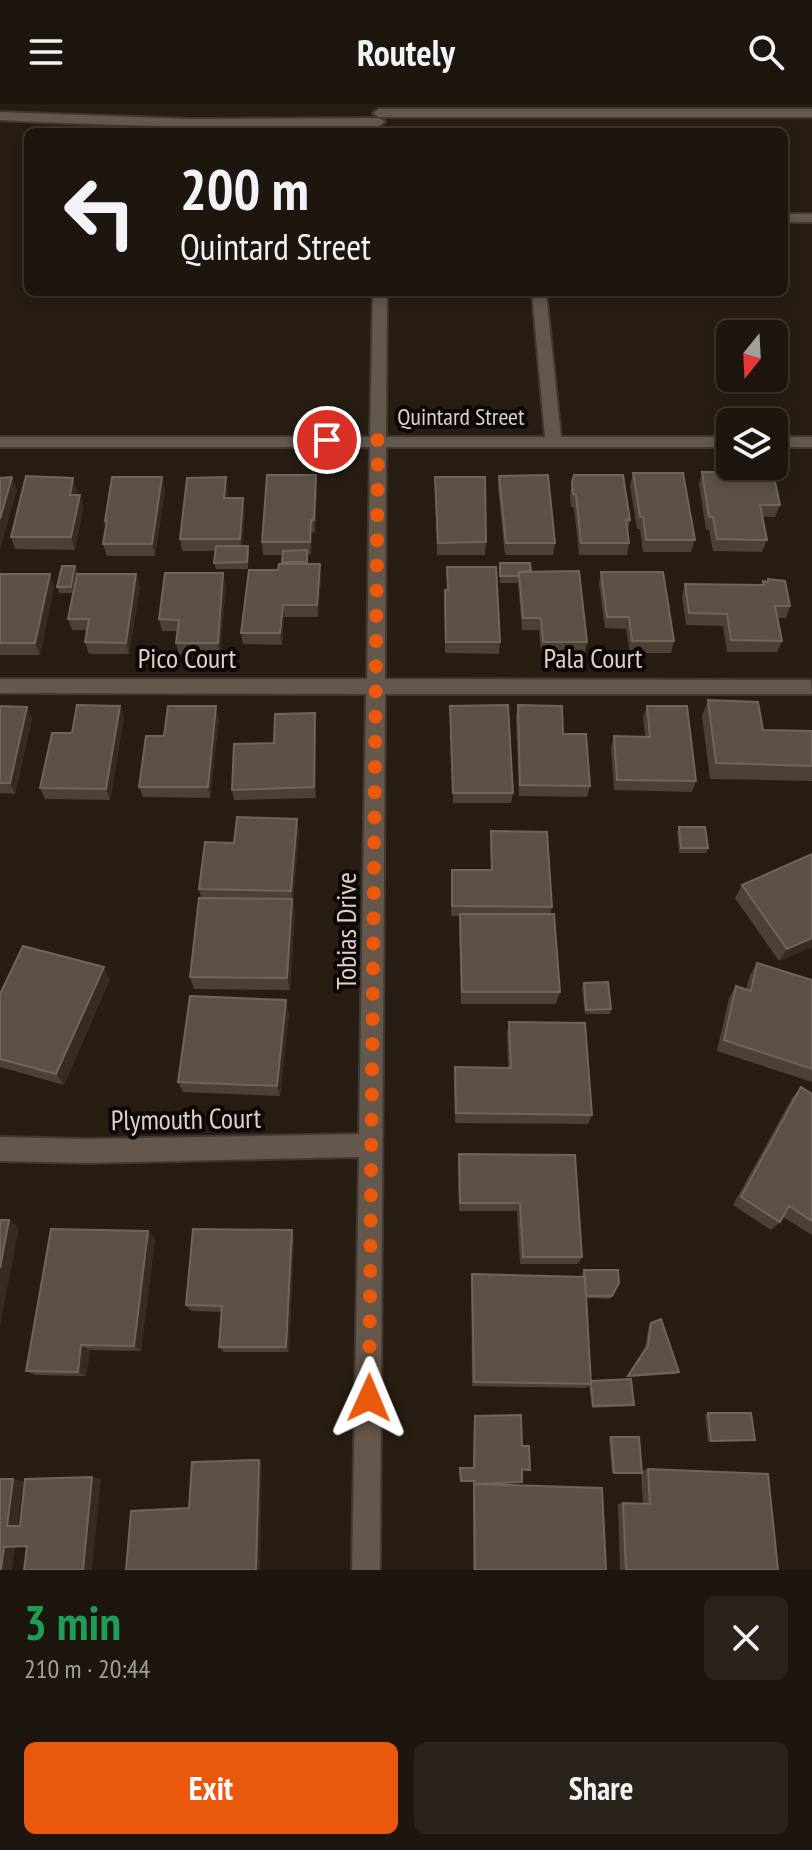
<!DOCTYPE html>
<meta charset="utf-8">
<style>
body{margin:0;font-family:"PT Sans Narrow",sans-serif;background:#2a231c;color:#f1f3f6;height:100vh;display:flex;flex-direction:column;font-size:30px;white-space:nowrap}
*{box-sizing:border-box;margin:0}
p{font-size:26px;color:#a09f9e}
.icon{flex:none;width:44px;height:44px;fill:none;stroke:currentColor;stroke-width:2;stroke-linecap:round;stroke-linejoin:round}
.map{position:relative;height:1466px;overflow:hidden}
.sheet{display:flex;flex-direction:column;background:#1d160e;flex:1}
.sheet>*{flex:none}
.top-card{position:absolute;left:24px;top:24px;width:764px;height:168px;border-radius:12px;box-shadow:0 4px 12px #0003,0 0 0 2px #3b352e;background:#1d160e;color:#f1f3f6;overflow:hidden}
.needle{width:52px;rotate:198deg}
.tools{position:absolute;left:716px;top:216px;display:grid;gap:16px}
.tools a{display:grid;place-items:center;width:72px;height:72px;border-radius:12px;background:#1d160e;box-shadow:0 4px 12px #0003,0 0 0 2px #3b352e;font-size:40px}
.pin{position:absolute;display:grid;place-items:center;width:68px;height:68px;color:#fff;margin:-34px;border:4px solid #fff;border-radius:50%;box-shadow:0 2px 8px #0007}
.me{position:absolute;width:88px;margin:-44px;rotate:1deg;stroke-linejoin:round;filter:drop-shadow(0 0 6px #0008)}
.turn{display:flex;align-items:center;gap:28px;height:168px;padding:0 24px;font-size:36px}
.turn .icon{width:104px;height:104px;stroke-width:2.5}
.turn b{display:block;font-size:56px;line-height:68px}
.round{display:grid;place-items:center;flex:none;width:84px;height:84px;border-radius:12px;background:#2a231c}
.overview{display:flex;align-items:center;justify-content:space-between;height:136px;padding:0 24px}
h1{font-size:48px;font-weight:700;line-height:60px;color:#1e9e55}
.action{display:flex;gap:16px;margin-top:auto;padding:16px 24px}
.action a{flex:1;height:92px;border-radius:12px;background:#ea580c;color:#fff;font-size:32px;font-weight:700;line-height:92px;text-align:center}
.action a+a{background:#2a231c;color:#f1f3f6}
header{display:flex;justify-content:space-between;align-items:center;height:104px;padding:0 24px;background:#1d160e;font-size:36px;font-weight:700}
.map>svg:first-child{display:block}
.lines{fill:none;stroke-linecap:round;stroke-linejoin:round}
.minor-casing{stroke:#403832;stroke-width:4}
.minor{fill:#64574c;fill-rule:evenodd}
.wall{fill:#4d4136}
.shaded-wall{fill:#372c21}
.building{fill:#5c5146;stroke:#70655b;stroke-width:2}
.route{stroke:#ea580c;stroke-width:14;stroke-dasharray:0 25.2}
.labels{text-anchor:middle;stroke-width:8;stroke-linejoin:round;paint-order:stroke}
.far-street-label{font-size:24px;fill:#dad2cc;stroke:#0d0805}
.street-label{font-size:28px;fill:#dad2cc;stroke:#0d0805}
</style>
<header><svg class="icon" aria-label="menu" viewBox="0 0 24 24"><path d="M4 6h16M4 12h16M4 18h16"/></svg>Routely<svg class="icon" aria-label="search" viewBox="0 0 24 24"><circle cx="10" cy="10" r="6"/><path d="M15 15l6 6"/></svg></header>
<div class="map">
<svg width="812" height="1466" viewBox="0 0 812 1466">
<rect width="100%" height="100%" fill="#271d13"/>
<g class="lines">
<!-- minor casing -->
<g class="minor-casing">
<path id="minor" d="M812,5V13H379L373,9L379,5Z
M0,8L190,15L379,14L385,18L379,22C253,24 126,23 0,16Z
M784,110H812V118H784Z
M373,188H387L386,333H545L532,188H546L561,333H730V343H386L385,575L811,576L812,590H385L380,1466H352L359,1053L88,1059L0,1057V1033L88,1035L359,1030L366,590L0,589V575H367L370,343H0V333H370Z
M774,333H812V343H774Z"/>
</g>
<!-- minor -->
<use href="#minor" class="minor"/>
</g>
<!-- wall -->
<path class="wall" d="M702,368L752,372L780,401L775,413H762L767,436L762,448L713,447L709,426H706L699,380Z
M633,369L695,436L691,448H643L640,425H637L630,382Z
M316,371L317,384L315,429L312,428L311,450L307,451L308,460L321,472L318,513H284L282,541L243,540L241,529L283,460V451H263L262,438Z
M499,372L555,439L553,451H505L498,384Z
M435,373L486,438L485,451H437Z
M572,378L630,416L628,427L629,439L627,451H579L574,404L571,403L570,391Z
M165,385L155,452H107L103,440L106,422L105,417Z
M228,386L227,394L245,406L242,442L249,448L248,465H216L214,459L216,447H182L180,435Z
M77,387L76,391H80L83,404L75,446L15,445L11,433Z
M500,459L531,467L587,538L585,549L541,550L539,526H522L518,479H500Z
M447,463L500,538L499,550L445,549L444,498L445,486H447Z
M78,468L77,470L140,482L129,550H89L85,538L87,526H72L68,515L73,489H59L57,483Z
M601,468L674,537L671,549H630L626,525L605,524L599,480Z
M0,470L54,482L40,551H0Z
M768,475L790,502L786,514H777L782,537L777,548H727L723,522L686,521L682,492L685,480L762,481L763,477L767,478Z
M226,481L220,551H179L176,539L177,527H162L159,515Z
M708,596L763,626L812,627V677L710,675L702,612Z
M518,601L563,630L590,682L587,693L519,692L516,612Z
M0,602L32,614L15,690L0,689Z
M450,602L513,689L511,699H453Z
M647,602L696,677L692,688L614,686L611,643L614,632H645L643,613Z
M124,613L110,696L45,695L40,684L72,629Z
M219,613L210,694L143,693L139,683L164,632Z
M316,620V694L234,696L232,686L274,639Z
M679,723L708,744L706,749H679L677,728Z
M299,725L293,797L295,808L290,886L194,885L190,873L201,794L199,785L234,739Z
M491,727L552,803L550,810L560,888L556,900H461L459,823L460,812H451L452,766H491L490,738Z
M742,781L812,843L779,857L735,794Z
M757,859L812,876V978L717,947L729,894L736,882L746,885L750,871Z
M110,875L64,981L0,963V890Z
M584,879L611,905L610,910H585L582,883Z
M289,908L280,992L183,988L178,978Z
M509,918L592,1011L588,1020L455,1019L454,974L455,963L508,964L507,929Z
M801,983L812,990V1131L783,1113L780,1118L771,1126L733,1101L792,994Z
M459,1050L575,1051L582,1153L578,1160H520L517,1107H459L458,1059Z
M292,1126L294,1133L289,1248H223L219,1243L221,1208L191,1207L186,1201Z
M155,1135L141,1247L90,1246L86,1272L36,1271L26,1267Z
M584,1166L612,1192L610,1195L586,1194L591,1277L634,1301L632,1302L592,1304L589,1282L586,1284L472,1282L471,1177L472,1170L582,1173V1169Z
M651,1219L679,1268L677,1270L626,1273L645,1243L649,1221Z
M708,1309L755,1336L708,1338L705,1311Z
M475,1312L522,1342L530,1366L528,1367H522V1378L520,1379L486,1380L606,1466H473V1382L474,1381L473,1378H460L459,1365L460,1364H473L474,1314Z
M611,1333L642,1367L648,1365L778,1466H620L618,1400L623,1399L643,1400L641,1370L612,1369L609,1334Z"/>
<!-- shaded-wall -->
<path class="shaded-wall" d="M316,371L317,384L315,429L314,416Z
M12,373L17,386L0,445V415Z
M162,373L165,385L155,452L152,440Z
M226,373L228,386L226,406L224,394Z
M73,374L77,387L74,404L70,391Z
M80,391L83,404L75,446L71,433Z
M243,394L245,406L242,447L240,435Z
M311,416L312,428L311,450L310,438Z
M320,460L321,472L318,513L317,501Z
M75,462L78,468L73,489L71,483Z
M223,469L226,481L220,551L218,539Z
M50,470L54,482L40,551L35,539Z
M136,470L140,482L129,550L126,539Z
M283,501L284,513L282,541L280,529Z
M120,602L124,613L110,696L106,685Z
M216,602L219,613L210,694L208,683Z
M27,603L32,614L15,690L10,679Z
M315,609L316,620V694L314,683Z
M297,715L299,725L293,797L291,787Z
M292,795L295,808L290,886L287,874Z
M812,834V843L779,857L787,845Z
M104,863L110,875L64,981L56,970Z
M286,896L289,908L280,992L277,982Z
M9,1116L19,1124L0,1222V1164Z
M292,1126L294,1133L289,1248L286,1243Z
M148,1127L155,1135L141,1247L134,1242Z
M81,1241L90,1246L86,1272L78,1268Z
M259,1356L262,1358L260,1466H256Z
M92,1373L101,1375L92,1466H83Z
M13,1375L23,1377L18,1423L7,1422Z
M4,1443H15L12,1466H1Z"/>
<!-- building -->
<path class="building" d="M702,368H752V372L774,373L780,401H760L767,436L717,435L713,413H709Z
M633,369H683L695,436H646L643,413H640Z
M267,371H316L314,416H311L310,438H262Z
M548,371L555,439H506L499,372Z
M574,371H623L630,416H626L629,439H581L576,391L573,390L572,378Z
M26,372L73,374L70,391H80L71,433H11Z
M12,373L0,415V374Z
M112,373H162L152,440H103L107,416L105,417Z
M226,373L224,394H243L240,435H180L187,374Z
M435,373H485L486,438L438,439Z
M216,442H248L247,458L214,459Z
M307,446V458H282L283,447Z
M500,459H530L531,467L519,468L518,472H500Z
M279,460H320L317,501H283L280,529H241L249,466H278Z
M62,462H75L71,483H57Z
M447,463H496L500,538H446L445,486H448Z
M579,467L587,538H543L541,514H523L519,468Z
M601,468H663L674,537H632L629,513H607Z
M165,469H223L218,539H176L179,516L159,515Z
M0,470H50L35,539H0Z
M77,470H136L126,539L85,538L89,515H68Z
M768,475L785,477L790,502H775L782,537L731,536L727,510L689,509L685,480L764,481L763,477L768,478Z
M708,596L758,598L763,626L812,627V662L716,659Z
M77,601L120,602L106,685L40,684L52,629H72Z
M508,601L513,689H453L450,602Z
M518,601L562,602L563,630H586L590,682L520,681Z
M0,602L27,603L10,679H0Z
M168,602H216L208,683H139L146,632H164Z
M647,602H687L696,677L617,676L614,632L650,633Z
M315,609L314,683L232,686L234,640L274,639L275,610Z
M237,713L297,715L291,787L199,785L205,738L234,739Z
M679,723H705L708,744H681Z
M491,727L547,728L552,803L452,802V766H492Z
M812,750V834L787,845L742,781Z
M199,794L292,795L287,874L190,873Z
M460,810H554L560,888H462Z
M23,842L104,863L56,970L0,955V890Z
M757,859L812,876V965L724,936L736,882L751,887Z
M608,878L611,905L586,906L584,879Z
M190,892L286,896L277,982L178,978Z
M509,918L585,919L592,1011L456,1009L455,963L511,964Z
M801,983L812,990V1117L789,1102L780,1118L741,1093Z
M459,1050L575,1051L582,1153H523L520,1099H460Z
M0,1116H9L0,1164Z
M51,1125L148,1127L134,1242L81,1241L78,1268L26,1267Z
M193,1125L292,1126L286,1243H219L222,1202L186,1201Z
M584,1166H618L619,1179L612,1192H586Z
M472,1170L585,1173L591,1280L474,1278Z
M661,1215L679,1268L628,1272L648,1242L651,1219Z
M631,1275L634,1301L593,1302L591,1277Z
M708,1309H751L755,1336L711,1337Z
M521,1311L522,1342H529L530,1366L522,1365V1378L474,1380V1377H461L460,1364H474L475,1312Z
M611,1333H639L642,1369H614Z
M259,1356L256,1466H126L131,1407L189,1404L192,1358Z
M648,1365L768,1370L778,1466H626L623,1399L650,1400Z
M92,1373L83,1466H24L27,1442L4,1443L1,1466H0V1375H13L7,1422H20L25,1375Z
M474,1380L602,1384L606,1466H475Z"/>
<g class="lines">
<!-- route -->
<path class="route" d="M327,336H378L369,1294"/>
</g>
<g class="labels">
<!-- far-street labels -->
<g class="far-street-label">
<text x="461" y="321">Quintard Street</text>
</g>
<!-- street labels -->
<g class="street-label">
<text x="187" y="564">Pico Court</text>
<text x="593" y="564">Pala Court</text>
<text transform="translate(346 827) rotate(-90)" y="10">Tobias Drive</text>
<text transform="translate(186 1015) rotate(-1)" y="10">Plymouth Court</text>
</g>
</g>
</svg>
<div class="tools">
<a><svg class="needle" viewBox="-14 -14 28 28"><path d="M0-13l5 13h-10z" fill="#e53935"/><path d="M0 13l5-13h-10z" fill="#a09f9e"/></svg></a>
<a><svg class="icon" aria-label="layers" viewBox="0 0 24 24"><path d="M12 4l9 5-9 5-9-5zM3 14l9 5 9-5"/></svg></a>
</div>
<div class="pin" style="left:327px;top:336px;background:#d93025"><svg class="icon" aria-label="arrive" viewBox="0 0 24 24"><path d="M6 21V4h12l-3 4 3 4H6"/></svg></div>
<svg class="me" style="left:369px;top:1294px" viewBox="-20 -20 40 40"><path d="M0-17L14 15 0 8-14 15z" fill="#ea580c" stroke="#fff" stroke-width="4"/></svg>
<div class="top-card">
<div class="turn"><svg class="icon" aria-label="left" viewBox="0 0 24 24"><path d="M17 20v-9H6M10 6l-5 5 5 5"/></svg><div><b>200 m</b>Quintard Street</div></div>
</div>
</div>
<section class="sheet">
<div class="overview"><div><h1>3 min</h1><p>210 m · 20:44</p></div><a class="round"><svg class="icon" aria-label="close" viewBox="0 0 24 24"><path d="M6 6l12 12M18 6L6 18"/></svg></a></div>
<div class="action"><a>Exit</a><a>Share</a></div>
</section>
